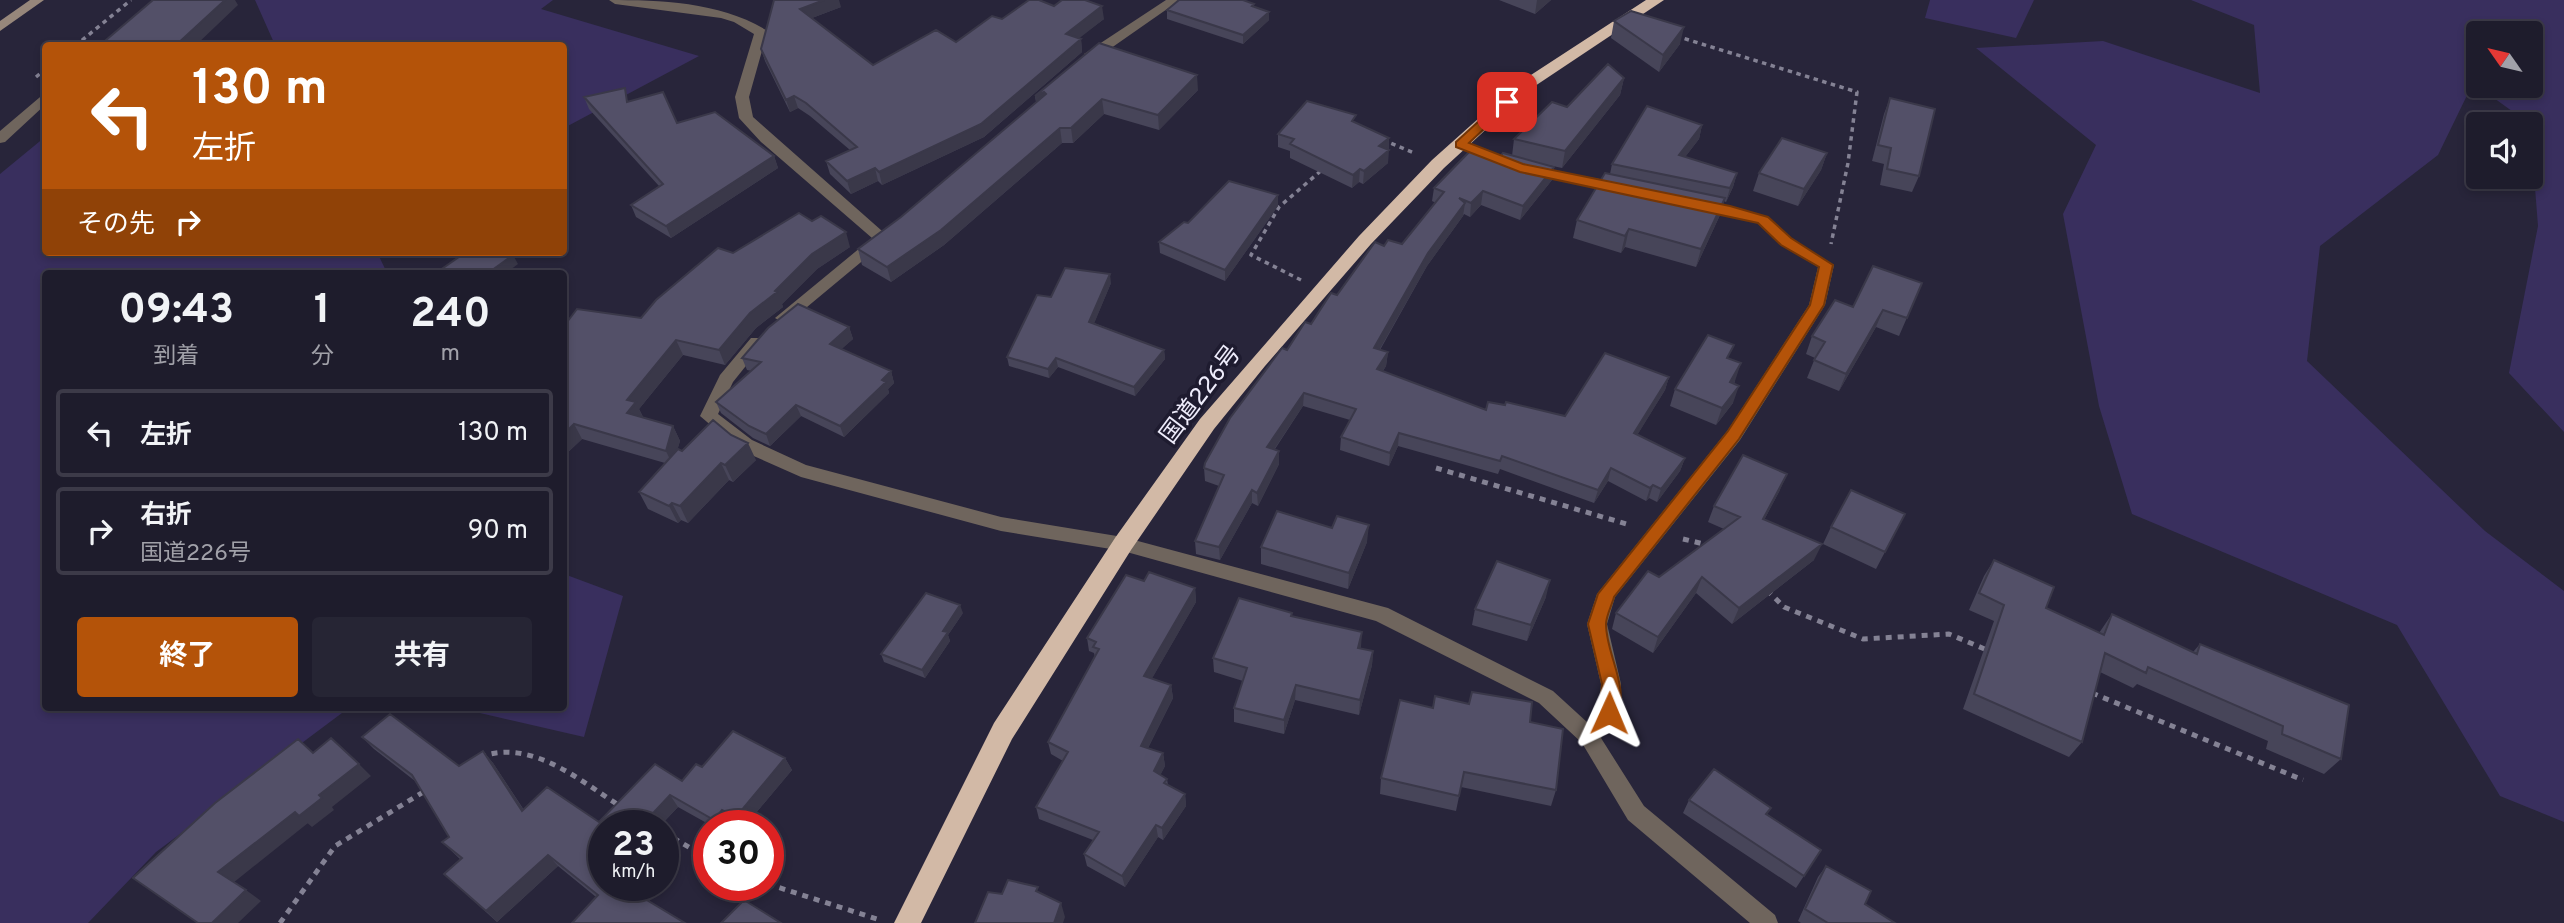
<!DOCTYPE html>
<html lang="ja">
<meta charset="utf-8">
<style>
body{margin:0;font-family:Overpass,"Noto Sans JP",sans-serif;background:#262534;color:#f1f3f6;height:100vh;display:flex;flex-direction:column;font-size:26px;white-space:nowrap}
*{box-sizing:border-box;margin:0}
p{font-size:23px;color:#a1a1a9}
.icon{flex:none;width:38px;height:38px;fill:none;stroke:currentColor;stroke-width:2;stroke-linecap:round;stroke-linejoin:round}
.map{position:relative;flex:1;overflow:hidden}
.drawer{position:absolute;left:42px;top:270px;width:525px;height:441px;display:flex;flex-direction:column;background:#1e1c2c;border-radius:7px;box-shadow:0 4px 10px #0003,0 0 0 2px #3c3a48}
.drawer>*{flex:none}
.guide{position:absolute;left:42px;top:42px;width:525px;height:214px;border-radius:7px;box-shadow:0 4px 10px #0003,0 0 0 2px #3c3a48;background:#b45309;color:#fff;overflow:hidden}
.needle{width:46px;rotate:304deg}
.tools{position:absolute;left:2466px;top:21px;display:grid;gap:14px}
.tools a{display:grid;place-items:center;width:77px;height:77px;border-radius:7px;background:#1e1c2c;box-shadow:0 4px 10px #0003,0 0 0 2px #3c3a48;font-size:35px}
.speed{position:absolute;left:588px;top:810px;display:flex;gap:14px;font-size:35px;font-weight:700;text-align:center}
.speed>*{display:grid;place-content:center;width:91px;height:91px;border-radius:50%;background:#1e1c2c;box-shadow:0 4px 10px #0003,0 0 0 2px #3c3a48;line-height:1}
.speed small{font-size:18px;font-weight:400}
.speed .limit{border:10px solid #d22;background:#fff;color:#111}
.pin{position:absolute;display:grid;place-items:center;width:60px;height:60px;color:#fff;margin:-30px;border-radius:14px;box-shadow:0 4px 10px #0006}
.me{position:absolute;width:77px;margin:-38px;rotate:1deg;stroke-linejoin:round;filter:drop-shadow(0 0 5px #0008)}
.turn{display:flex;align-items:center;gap:24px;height:147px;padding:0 35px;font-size:32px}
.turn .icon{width:91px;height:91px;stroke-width:2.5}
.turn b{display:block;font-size:49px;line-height:60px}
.then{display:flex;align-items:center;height:66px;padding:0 35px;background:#0003;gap:14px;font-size:26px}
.eta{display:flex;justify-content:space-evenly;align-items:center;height:119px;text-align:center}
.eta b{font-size:42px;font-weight:700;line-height:49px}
.cta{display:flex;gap:14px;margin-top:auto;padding:14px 35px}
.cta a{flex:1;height:80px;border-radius:7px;background:#b45309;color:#fff;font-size:28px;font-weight:700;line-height:80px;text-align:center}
.cta a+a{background:#262534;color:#f1f3f6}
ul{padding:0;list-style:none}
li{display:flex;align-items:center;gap:21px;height:88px;margin:0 14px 10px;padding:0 21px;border:4px solid #3c3a48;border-radius:7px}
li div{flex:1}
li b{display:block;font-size:26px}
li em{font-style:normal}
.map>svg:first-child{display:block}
.green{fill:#392f5e;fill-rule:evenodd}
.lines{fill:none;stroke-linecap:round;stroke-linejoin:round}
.path-far1{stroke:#848294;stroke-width:3.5;stroke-dasharray:4.5 4.5;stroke-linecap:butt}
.path{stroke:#848294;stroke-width:5;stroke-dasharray:6 6;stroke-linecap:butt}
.street{fill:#6f655d;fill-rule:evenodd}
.secondary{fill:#97877b;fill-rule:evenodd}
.highway{fill:#d2b9a6;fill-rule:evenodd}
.wall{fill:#474559}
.shaded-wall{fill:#3a3849}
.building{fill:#535068;stroke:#3a3849;stroke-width:2}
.route{fill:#b45309;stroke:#753606;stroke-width:2}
.labels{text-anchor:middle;stroke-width:7;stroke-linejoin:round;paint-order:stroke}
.street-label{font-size:24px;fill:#eeecfb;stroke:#1e1b2f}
</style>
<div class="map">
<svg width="2564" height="923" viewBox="0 0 2564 923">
<rect width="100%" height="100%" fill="#28253a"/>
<!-- green -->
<path class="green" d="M255,0H553L541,9L699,56L564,128V46L275,45Z
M1930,0H2034L2016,38L1925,18Z
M2191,0H2564V432L2509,373L2538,226L2530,124L2473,83L2438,155L2320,246L2307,361L2485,531L2564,591V822L2500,796L2397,625L2132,514L2099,406L2063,214L2096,145L1976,48L2103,41L2260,93L2254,25ZM2478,33H2530V86H2478Z
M45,137L46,252H377L387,273H46V707H350L156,852L88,923H0V174Z
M564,574L623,596L584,737L454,707H564Z"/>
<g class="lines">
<!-- path-far1 -->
<path class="path-far1" d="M1676,36L1857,92L1848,163L1831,244
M75,46L131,0
M36,77L46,69
M1383,140L1414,153
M1301,280L1251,255L1279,207L1323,169"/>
<!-- path -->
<path class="path" d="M1436,468L1630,525
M1683,539L1708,545
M1767,590L1784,607L1863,639L1949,634L1987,650
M2092,693L2303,780
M480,757C531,738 579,780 620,806
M663,832L709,859
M768,884L880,920
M280,923L335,846L425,791"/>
<!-- street -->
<path class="street" d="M609,0C661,0 720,2 766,30L767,33L749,97L753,117L890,238L789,322L783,323L775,318L872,238L761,142L739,118L735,97L754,34L734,22L721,18L615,4Z
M1166,0H1180L1094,60H1084V54Z
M46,92V104L5,142L0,143V131Z
M1531,166L1620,183L1627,188L1620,193L1526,173L1524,170Z
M1699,199L1768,217L1791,239L1834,265L1825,305L1740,440L1615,597L1607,624L1621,684L1619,713L1601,738L1644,806L1775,915L1778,923H1750L1628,820L1582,743L1539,703L1376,621L1123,551L1001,531L801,477L740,450L700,416L720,375L751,338H763L765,342L733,382L718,414L752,440L806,465L1001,517L1123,537L1388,608L1553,691L1588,723L1599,710L1601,684L1587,624L1597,594L1728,430L1809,305L1818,267L1781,245L1758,223L1694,207L1692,204Z"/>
<!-- secondary -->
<path class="secondary" d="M30,0H44L0,31V21Z"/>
<!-- highway -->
<path class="highway" d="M1646,0H1664L1529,90L1444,168L1371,244L1265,366L1214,429L1131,550L1012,739L921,923H894L994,723L1115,538L1200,419L1359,236L1432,160L1517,84Z"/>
</g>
<!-- wall -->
<path class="wall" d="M774,0L841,7L812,18L873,65L956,42L1002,19L1054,6L1104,19L1078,38L1081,39L1082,52L984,137L882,185L878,181L851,194L830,174L826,161L850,150L810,116L798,108L790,112L765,61L761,49Z
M1499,0H1551L1535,14Z
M1254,4V7L1269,20L1243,44L1167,19V10Z
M1614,21L1680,44L1659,72L1611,38Z
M1099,43L1198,90L1159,130L1104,114L1073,143H1062L944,245L891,282L862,265L858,249L901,217L1036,102L1035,96Z
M1624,78L1620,95L1562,168L1534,162L1554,167L1552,180L1520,220L1481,205L1470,217L1464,214L1463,216L1427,266L1380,350L1388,352L1386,366L1383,371L1486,410L1505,405L1565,416L1669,377L1665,390L1637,435L1685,458L1680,471L1657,502L1649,498L1646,501L1608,481L1594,503L1500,469L1498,474L1398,446L1389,466L1340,450L1341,437L1350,420L1303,406L1275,449L1279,451V464L1258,506L1252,503L1220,560L1196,554L1195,541L1219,486L1205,481L1204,468L1287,350L1384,246L1402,244L1436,203L1432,201L1434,188L1500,157L1512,156L1514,139L1567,107Z
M584,97L630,101L677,123L774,156L778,168L671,238L636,217L631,205L659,186L589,109Z
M1890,98L1919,176L1912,192L1880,185L1884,164L1872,161L1884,114Z
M1355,122L1389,138L1388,163L1363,184L1359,182L1352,188L1290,158V151L1278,147V134Z
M1702,125L1699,139L1685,157L1737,173L1733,187L1726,202L1724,201L1720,215L1696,267L1625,247L1621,253L1573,238L1577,220L1610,174L1612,164Z
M1827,153L1821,170L1798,206L1753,191L1759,173Z
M1278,195V206L1225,281L1160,253L1159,242L1188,223Z
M850,247L817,269L782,304L783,307L756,328L725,365L683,355L639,409L643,417L673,426L680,441L677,450L756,460L733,482L729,480L688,523L681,520L678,523L648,509L639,492L665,463L582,439L564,456V326L641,318L733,253Z
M1111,283L1094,323L1164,350L1165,359L1135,396L1058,367L1049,378L1009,366L1007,357L1051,297Z
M1922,283L1899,336L1876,327L1839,391L1807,378L1815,358L1806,354L1812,336L1853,307Z
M849,327L853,339L841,349L891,371L894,383L888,389L889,393L844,437L801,416L770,446L753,438L721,413L716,402L752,371L747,370L742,358Z
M1730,359L1735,381L1734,384L1733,403L1716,425L1670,406L1675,389Z
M1780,490L1764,520L1814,560L1732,624L1696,593L1653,653L1612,629L1616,613L1724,529L1708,522L1714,506Z
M1905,514L1876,569L1823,544L1831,527Z
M1367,542L1348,589L1261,564V547Z
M1994,560L2046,608L2099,633L2112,614L2193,652L2200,644L2341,759L2324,774L2266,749L2268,741L2137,684L2133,688L2100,672L2082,742L2069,757L1963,709L1994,621L1969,610L1984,576Z
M1144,581L1195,588L1196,602L1152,678L1171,685L1173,698L1148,748L1163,753L1165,766L1160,775L1167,779L1168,785L1185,794L1186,806L1163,840L1158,837L1125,887L1087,866L1084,854L1093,840L1039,819L1036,807L1063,761L1051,754L1048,742L1095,658L1094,653L1089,651L1087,638Z
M1546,597L1527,641L1472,625L1475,609Z
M963,613L948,635L950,641L925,678L884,662L881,654Z
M1292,617L1360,648L1373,651L1372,665L1359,715L1295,700L1284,734L1234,722V708L1243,681L1214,672L1213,658Z
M1433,708L1530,722L1556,790L1551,806L1461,787L1456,811L1380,794L1381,778Z
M390,714L459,766L483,751L493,763L524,810L547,787L599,822L655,764L682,781L696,764L702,767L733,731L785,758L792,770L745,826H738L730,822L726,826H712L678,807L660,826H604V886H663V884L664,885L649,901L685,923H572L596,897L558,866L497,922L444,874L461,860L442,842L449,837L415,781L374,749L362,737Z
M1689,800L1771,808L1767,814L1821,850L1796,888L1683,813Z
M1826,866L1865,904L1895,923H1801L1798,921L1818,877Z"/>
<!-- shaded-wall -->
<path class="shaded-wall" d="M225,0H235L238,5L195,46H175Z
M824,0H839L841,7L804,21L800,9Z
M1537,0H1551L1535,14Z
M1102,6L1104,19L1068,47L1066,34Z
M1269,12V20L1243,44V35Z
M1684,27L1680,44L1659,72L1663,55Z
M1081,39L1082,52L984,137L882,185L879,172Z
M1197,75L1198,90L1159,130L1158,115Z
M1624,78L1620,95L1562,168L1565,151Z
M1044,92L1047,107L1038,111L1035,96Z
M794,96L798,108L790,112L786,100Z
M1102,99L1104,114L1073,143L1071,128Z
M1702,125L1699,139L1676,169L1679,155Z
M1060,128L1062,143L944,245L891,282L887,267Z
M1389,138L1388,163L1363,184L1364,171L1379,146Z
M1827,153L1821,170L1798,206L1804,189Z
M774,156L778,168L671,238L666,226Z
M1554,167L1552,180L1520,220L1523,206Z
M875,168L878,181L851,194L847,181Z
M1360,169L1359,182L1352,188L1353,175Z
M1737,173L1733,187L1726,202L1730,188Z
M1483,191L1481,205L1470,217L1471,203Z
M1278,195V206L1225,281V270Z
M1725,198L1720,215L1696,267L1701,249Z
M1465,203L1463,216L1427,266L1373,361L1374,348L1428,253Z
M1629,229L1625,247L1621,253L1625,236Z
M846,232L850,247L817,269L782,304L783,307L756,328L725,365L719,350L750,313L812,254Z
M513,255L518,264L506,273H488Z
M1110,274L1111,283L1091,331L1089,322Z
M1883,310L1876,327L1839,391L1846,374Z
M849,327L853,339L834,356L830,344Z
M676,340L683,355L639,409L643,417L627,413V400Z
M1164,350L1165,359L1135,396L1134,387Z
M1388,352L1386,366L1376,382L1377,369Z
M1056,358L1058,367L1049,378L1048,369Z
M1741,363L1735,381L1725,400L1730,382Z
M891,371L894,383L888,389L889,393L844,437L840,426Z
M1669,377L1665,390L1630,447L1634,433Z
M1739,386L1733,403L1716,425L1722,408Z
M1304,393L1303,406L1267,460V447Z
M796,405L801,416L770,446L766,434Z
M574,424L582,439L564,456V434Z
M673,426L680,441L673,466L666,451Z
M1399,433L1398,446L1389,466L1390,453Z
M748,443L756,460L733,482L725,465Z
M1279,451V464L1258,506L1257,493Z
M1685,458L1680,471L1657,502L1661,489Z
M721,463L729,480L688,523L680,506Z
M1611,468L1608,481L1594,503L1598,490Z
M1787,474L1780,490L1756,535L1763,519Z
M1653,485L1649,498L1646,501L1650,488Z
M1252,490V503L1220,560L1219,547Z
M672,503L681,520L678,523L669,506Z
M1369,525L1367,542L1348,589L1349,573Z
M1822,544L1814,560L1732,624L1739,608Z
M1702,577L1696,593L1653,653L1658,637Z
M1550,580L1546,597L1527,641L1531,625Z
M1195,588L1196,602L1146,689L1144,676Z
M960,605L963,613L948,635L950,641L925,678L922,670L943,631Z
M1362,632L1361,647L1357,663L1358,648Z
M1373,651L1372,665L1359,715L1360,700Z
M1171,685L1173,698L1143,758L1141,746Z
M1296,685L1295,700L1284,734V720Z
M483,751L493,763L532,823L522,811Z
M1163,753L1165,766L1156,784L1154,771Z
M785,758L792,770L745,826H741L736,817Z
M359,764L371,776L332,807L334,810L312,827L299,816L319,795Z
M1185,794L1186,806L1163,840L1162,828Z
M670,795L678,807L660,826H641Z
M722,810L730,822L726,826H718L714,820Z
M295,812L308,823L233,883L218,872Z
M1156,825L1158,837L1125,887L1122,876Z
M548,855L558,866L497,922L486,911Z
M663,884L664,885L646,905L637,894L645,886H663Z
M246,890L261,901L238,923H212Z
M1061,903L1065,917L1063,923H1054Z"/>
<!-- building -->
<path class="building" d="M153,0H225L175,46H99Z
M774,0H824L800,9L873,65L936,30L956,42L992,16L1002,19L1029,0H1039L1054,6L1062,0H1085L1102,6L1066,34L1081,39L981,124L879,172L875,168L847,181L826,161L857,147L806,103L794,96L786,100L761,49Z
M1179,0H1243L1254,4L1252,6L1269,12L1243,35L1167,10Z
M1631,11L1684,27L1663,55L1614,21Z
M1099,43L1197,75L1158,115L1102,99L1071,128H1060L941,230L887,267L858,249L901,217L1046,94L1044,92L1035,96Z
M1608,64L1624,78L1565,151L1514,139L1552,102L1567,107Z
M625,88L627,102L663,92L677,123L715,112L774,156L666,226L631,205L663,184L584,97Z
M1890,98L1935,109L1919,176L1887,169L1891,148L1878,145Z
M1307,101L1356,115L1352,121L1389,138L1379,146L1389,150L1364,171L1360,169L1353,175L1290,144L1294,139L1278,134Z
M1647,106L1702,125L1679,155L1737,173L1730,188L1612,164Z
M1782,138L1827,153L1804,189L1759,173Z
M1474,147L1500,157L1503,153L1554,167L1523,206L1483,191L1471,203L1459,198L1465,203L1428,253L1374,348L1388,352L1377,369L1486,410L1488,402L1505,405L1506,402L1565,416L1605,353L1669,377L1634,433L1685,458L1661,489L1653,485L1650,488L1611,468L1598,490L1502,456L1500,461L1399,433L1390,453L1341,437L1356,409L1304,393L1267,447L1279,451L1257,493L1252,490L1219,547L1195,541L1224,475L1204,468L1205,463L1230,418L1282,348L1287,350L1305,322L1311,324L1331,293L1337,295L1375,242L1384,246L1388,240L1402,244L1444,192L1434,188Z
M1605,173L1725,198L1701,249L1629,229L1625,236L1577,220Z
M1229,181L1278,195L1225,270L1159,242L1184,222L1188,223Z
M799,213L812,221L821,216L846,232L812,254L775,291L777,292L750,313L719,350L676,340L627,400L636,402L627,413L673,426L666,451L574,424L564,434V326L577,309L641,318L656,300L718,248L733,253Z
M466,252H507L513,255L488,273H436Z
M1873,266L1922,283L1907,318L1883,310L1846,374L1814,360L1825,342L1812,336L1835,300L1853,307Z
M1065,268L1110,274L1089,322L1164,350L1134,387L1056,358L1048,369L1007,357L1037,295L1051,297Z
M798,304L849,327L830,344L891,371L882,380L886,382L840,426L796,405L766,434L749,426L716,402L761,362L742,358L768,328Z
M1708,335L1734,345L1727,358L1741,363L1730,382L1739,386L1722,408L1675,389Z
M713,420L731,435L748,443L725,465L721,463L680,506L672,503L669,506L639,492L678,449L682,451Z
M1743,455L1787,474L1763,519L1822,544L1739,608L1702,577L1658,637L1616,613L1648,571L1659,577L1740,517L1714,506Z
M1851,490L1905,514L1885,552L1831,527Z
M1277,511L1332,528L1337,516L1369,525L1349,573L1261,547Z
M1994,560L2054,587L2046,608L2104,635L2112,614L2197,654L2200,644L2349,705L2341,759L2282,734L2283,726L2148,667L2146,673L2105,653L2082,742L1974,694L2004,605L1979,593Z
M1497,561L1550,580L1531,625L1475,609Z
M1149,572L1195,588L1144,676L1171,685L1141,746L1163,753L1154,771L1167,779L1164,783L1185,794L1162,828L1156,825L1122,876L1084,854L1099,832L1036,807L1068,752L1048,742L1099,649L1093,647L1096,642L1087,638L1126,575L1144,581Z
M926,593L960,605L943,631L948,632L922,670L881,654Z
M1239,598L1292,613L1291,616L1362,632L1358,648L1373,651L1360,700L1296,685L1284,720L1234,708L1247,668L1213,658Z
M1472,692L1532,702L1530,722L1563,729L1556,790L1464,772L1459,796L1381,778L1400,700L1433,708L1435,696L1469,704Z
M390,714L459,766L483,751L522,811L547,787L599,822L655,764L682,781L696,764L702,767L733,731L785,758L736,817L722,810L714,820L670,795L641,826H604V886H645L637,894L685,923H572L598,895L548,855L486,911L444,874L462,858L442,842L449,837L412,775L362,737Z
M331,738L359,764L319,795L322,798L299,816L295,812L218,872L246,890L212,923H198L133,878L215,803L298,739L313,753Z
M1714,769L1771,808L1766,814L1821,850L1804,876L1689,800Z
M1826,866L1871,891L1865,904L1895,923H1828L1805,909Z
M1008,880L1038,887L1036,891L1061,903L1054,923H975L988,892L1002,894Z
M744,900L781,923H721Z"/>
<!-- route -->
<path class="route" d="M1503,99L1513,102L1469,143L1523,164L1730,206L1768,217L1791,238L1833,265L1824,305L1739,439L1614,597C1612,605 1606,616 1606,624C1606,656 1631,687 1616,719H1603L1600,713L1602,684L1588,624L1598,594L1728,431L1810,305L1819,267L1781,245L1758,223L1520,172L1456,147V142Z"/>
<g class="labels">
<!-- street labels -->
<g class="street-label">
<text transform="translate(1200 394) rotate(-53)" y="8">国道226号</text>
</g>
</g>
</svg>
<div class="tools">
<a><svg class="needle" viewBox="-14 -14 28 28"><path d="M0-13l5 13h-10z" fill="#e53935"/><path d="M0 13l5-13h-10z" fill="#a1a1a9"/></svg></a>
<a><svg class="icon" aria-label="sound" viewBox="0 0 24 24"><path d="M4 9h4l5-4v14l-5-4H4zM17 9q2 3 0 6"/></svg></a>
</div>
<div class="speed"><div>23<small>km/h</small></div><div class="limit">30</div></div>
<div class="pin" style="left:1507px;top:102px;background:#d93025"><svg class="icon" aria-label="arrive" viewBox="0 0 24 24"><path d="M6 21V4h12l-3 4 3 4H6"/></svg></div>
<svg class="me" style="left:1609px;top:713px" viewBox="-20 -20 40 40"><path d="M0-17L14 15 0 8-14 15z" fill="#b45309" stroke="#fff" stroke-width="4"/></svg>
<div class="guide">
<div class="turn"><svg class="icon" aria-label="left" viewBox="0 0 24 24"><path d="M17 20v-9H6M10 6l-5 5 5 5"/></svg><div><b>130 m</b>左折</div></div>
<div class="then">その先<svg class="icon" aria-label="right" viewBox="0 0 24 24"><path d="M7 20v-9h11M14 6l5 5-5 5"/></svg></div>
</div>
<section class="drawer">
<div class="eta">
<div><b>09:43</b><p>到着</p></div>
<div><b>1</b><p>分</p></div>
<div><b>240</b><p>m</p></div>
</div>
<ul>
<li><svg class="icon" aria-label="left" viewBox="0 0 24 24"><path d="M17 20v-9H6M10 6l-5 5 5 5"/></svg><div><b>左折</b></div><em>130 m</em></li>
<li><svg class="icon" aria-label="right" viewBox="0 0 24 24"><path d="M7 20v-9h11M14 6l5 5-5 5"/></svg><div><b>右折</b><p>国道226号</p></div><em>90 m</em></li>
</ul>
<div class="cta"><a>終了</a><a>共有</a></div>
</section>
</div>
